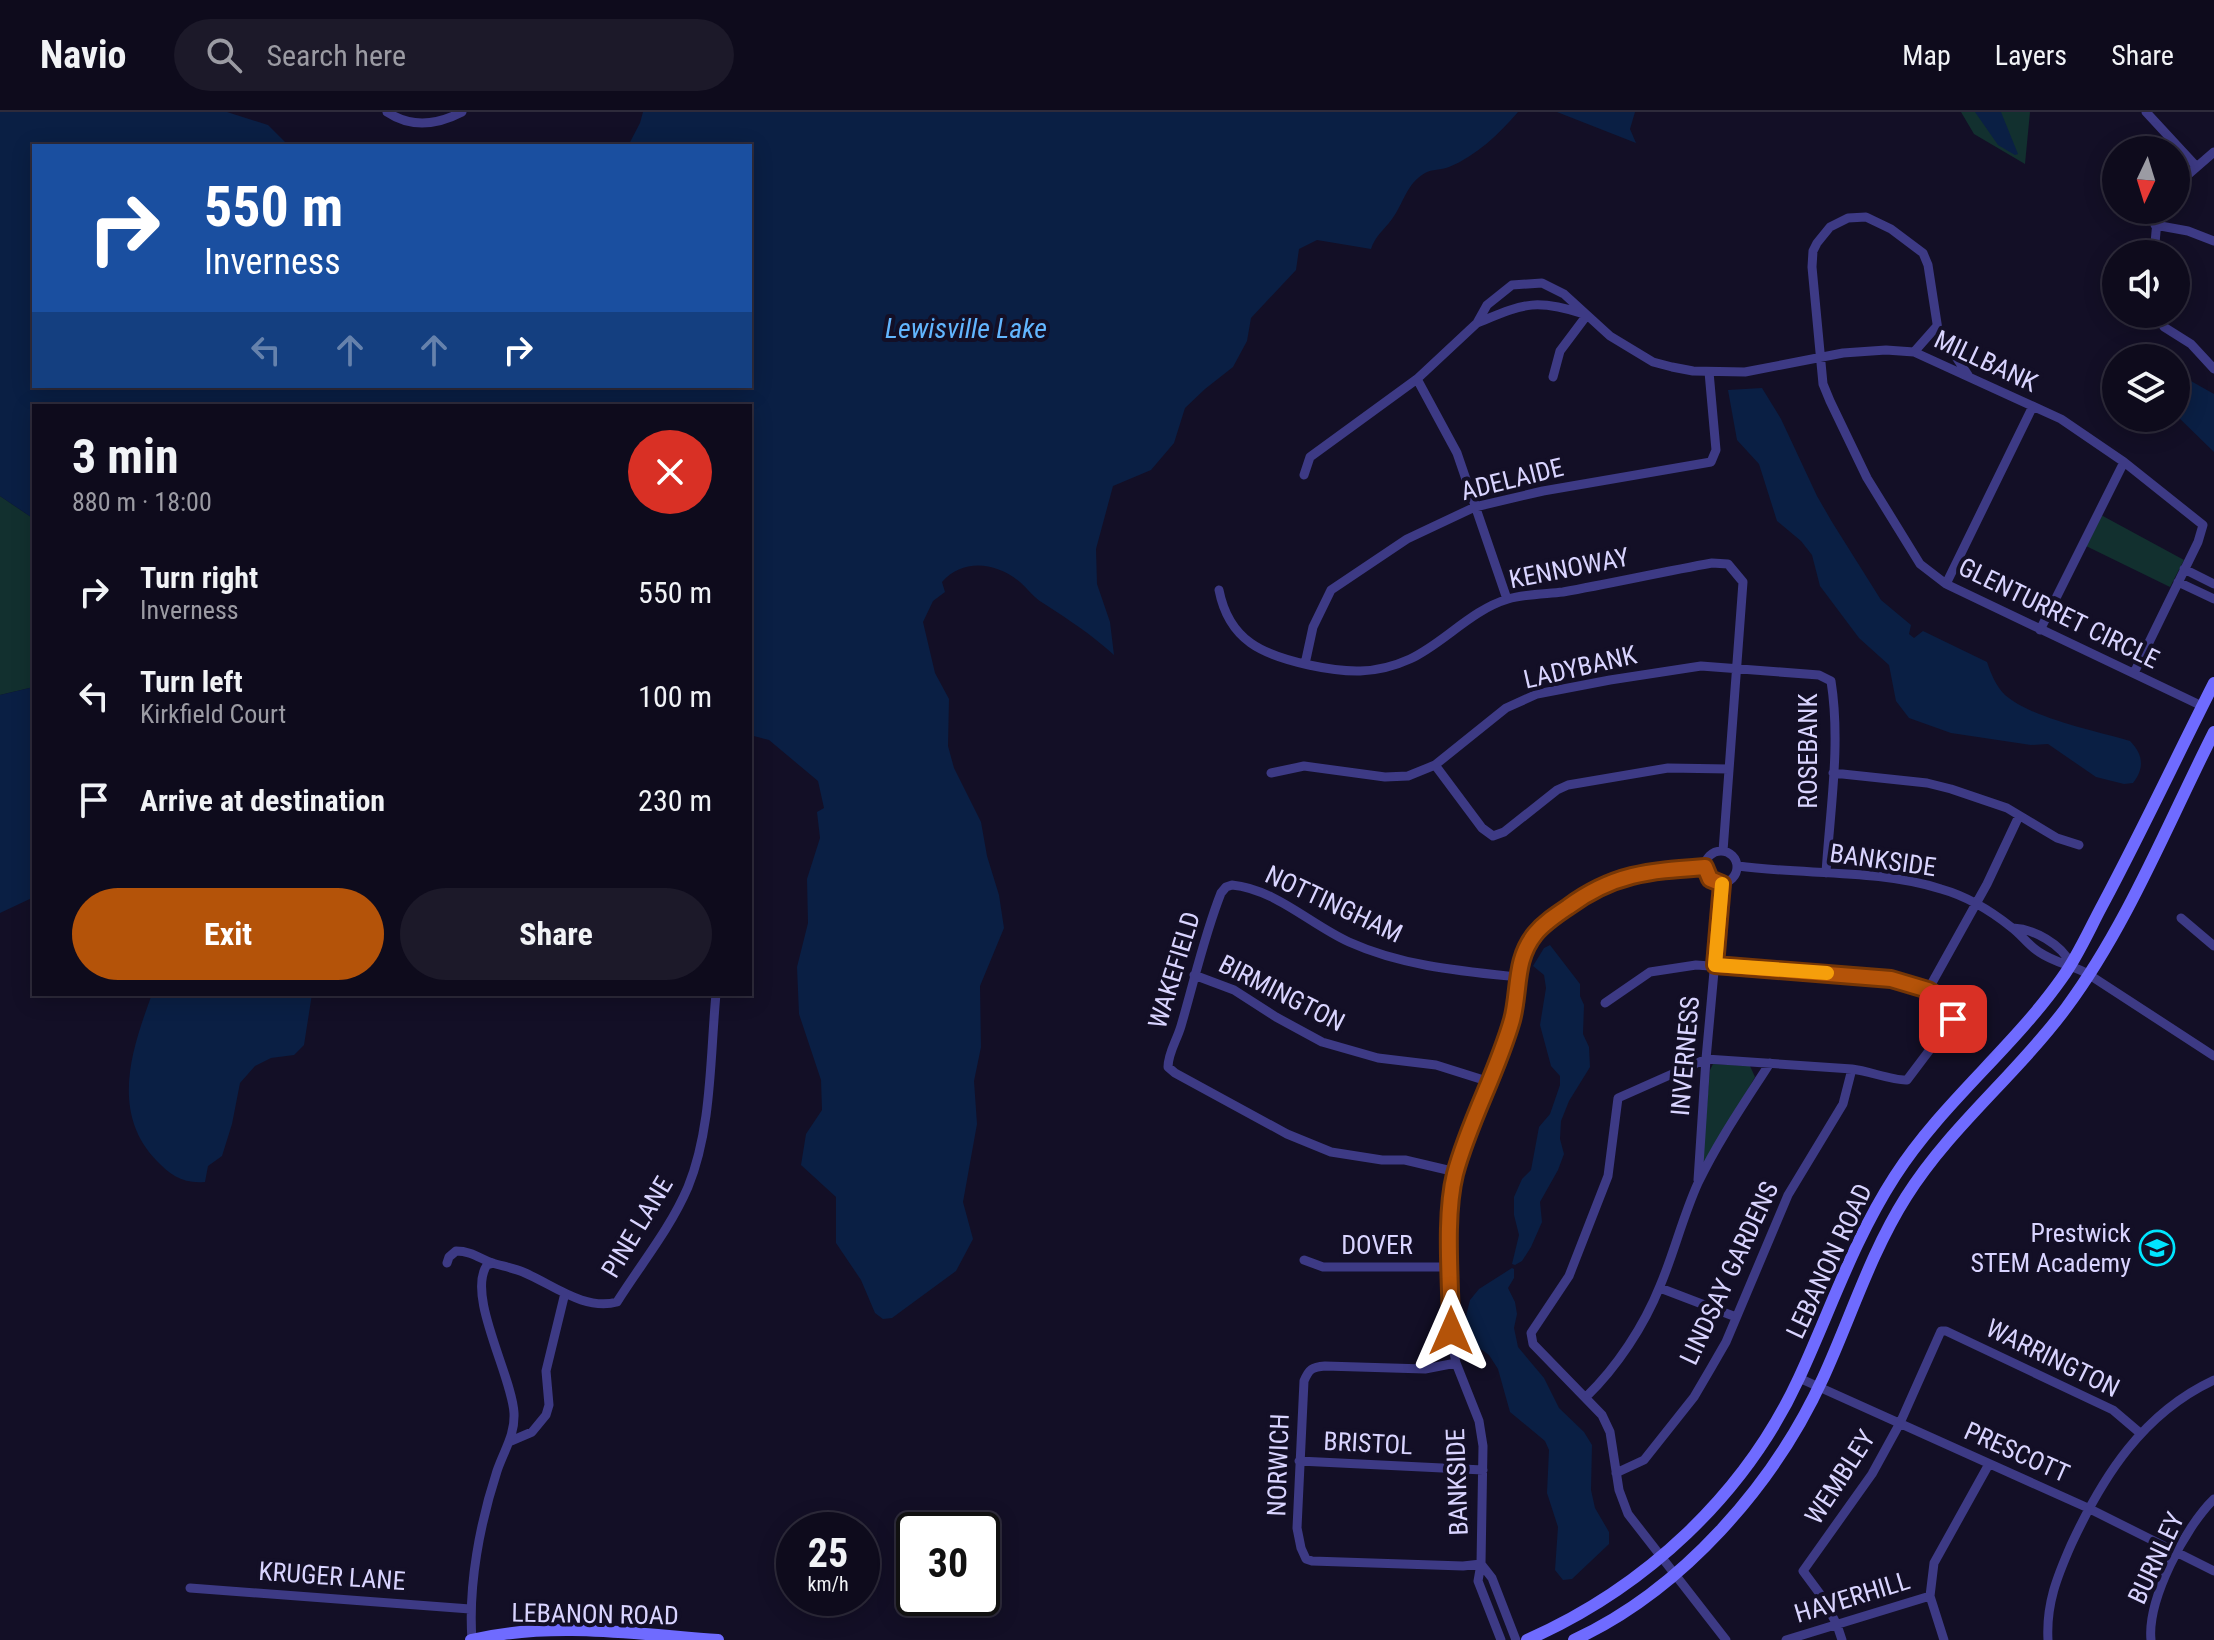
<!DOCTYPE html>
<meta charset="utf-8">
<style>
body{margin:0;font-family:"Roboto Condensed",sans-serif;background:#1c1929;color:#f1f3f6;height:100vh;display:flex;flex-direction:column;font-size:30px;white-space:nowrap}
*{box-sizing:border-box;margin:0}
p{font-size:26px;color:#9b9ba3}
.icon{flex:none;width:44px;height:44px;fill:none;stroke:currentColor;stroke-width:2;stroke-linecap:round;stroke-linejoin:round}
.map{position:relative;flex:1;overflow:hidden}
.side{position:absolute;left:32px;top:292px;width:720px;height:592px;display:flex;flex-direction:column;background:#0e0b1c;border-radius:0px;box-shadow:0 4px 20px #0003,0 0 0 2px #2e2b3b}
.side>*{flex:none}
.top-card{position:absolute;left:32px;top:32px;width:720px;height:244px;border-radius:0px;box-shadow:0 4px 20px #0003,0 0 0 2px #2e2b3b;background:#1a4fa0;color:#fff;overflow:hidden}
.needle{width:52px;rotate:184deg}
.fabs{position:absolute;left:2102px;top:24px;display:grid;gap:16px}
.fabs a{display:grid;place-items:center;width:88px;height:88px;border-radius:50%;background:#0e0b1c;box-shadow:0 4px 20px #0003,0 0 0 2px #2e2b3b;font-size:40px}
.speed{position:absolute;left:776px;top:1400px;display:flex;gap:16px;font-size:40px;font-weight:700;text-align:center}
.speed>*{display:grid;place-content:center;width:104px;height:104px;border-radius:50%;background:#0e0b1c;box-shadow:0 4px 20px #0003,0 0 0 2px #2e2b3b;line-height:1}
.speed small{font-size:20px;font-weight:400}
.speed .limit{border:4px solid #111;border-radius:12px;background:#fff;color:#111}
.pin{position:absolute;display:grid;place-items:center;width:68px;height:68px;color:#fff;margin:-34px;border-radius:16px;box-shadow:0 4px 12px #0006}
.me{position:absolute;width:88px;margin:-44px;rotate:0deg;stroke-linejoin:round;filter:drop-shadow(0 0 6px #0008)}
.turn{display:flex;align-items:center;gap:28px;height:168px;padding:0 40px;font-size:36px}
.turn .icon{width:104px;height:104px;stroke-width:2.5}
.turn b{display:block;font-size:56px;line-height:68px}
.lanes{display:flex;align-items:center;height:76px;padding:0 40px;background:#0003;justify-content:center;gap:40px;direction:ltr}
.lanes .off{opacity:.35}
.round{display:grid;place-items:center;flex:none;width:84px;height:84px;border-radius:42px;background:#1c1929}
.head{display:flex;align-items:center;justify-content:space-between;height:136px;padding:0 40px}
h1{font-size:48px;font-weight:700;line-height:60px}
.action{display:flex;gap:16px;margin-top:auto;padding:16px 40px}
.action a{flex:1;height:92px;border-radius:48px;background:#b45309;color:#fff;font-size:32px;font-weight:700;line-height:92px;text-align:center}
.action a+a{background:#1c1929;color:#f1f3f6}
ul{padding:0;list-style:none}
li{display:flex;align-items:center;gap:24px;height:104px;padding:0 40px}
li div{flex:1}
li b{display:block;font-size:30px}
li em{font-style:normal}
header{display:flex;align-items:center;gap:48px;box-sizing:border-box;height:112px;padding:0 40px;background:#0e0b1c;border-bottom:2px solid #2e2b3b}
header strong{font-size:38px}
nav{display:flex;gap:44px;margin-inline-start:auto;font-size:28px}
.search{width:560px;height:72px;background:#1c1929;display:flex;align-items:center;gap:20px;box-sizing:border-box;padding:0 28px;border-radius:44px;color:#9b9ba3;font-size:30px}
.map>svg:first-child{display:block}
.green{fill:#12302f}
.water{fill:#0a1f44}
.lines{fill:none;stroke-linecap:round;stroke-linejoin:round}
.street{stroke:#3d3a85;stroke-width:9}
.secondary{stroke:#6f6bff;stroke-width:12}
.route-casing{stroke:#753606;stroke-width:20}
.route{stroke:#b45309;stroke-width:14}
.slow{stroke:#f59e0b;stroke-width:14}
.labels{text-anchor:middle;stroke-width:8;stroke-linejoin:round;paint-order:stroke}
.street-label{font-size:26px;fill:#d9d4ff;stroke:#130f26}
.poi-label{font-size:26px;fill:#d9d4ff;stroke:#130f26;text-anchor:end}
.water-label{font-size:28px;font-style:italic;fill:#62b6ff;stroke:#130f26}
</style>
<header>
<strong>Navio</strong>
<div class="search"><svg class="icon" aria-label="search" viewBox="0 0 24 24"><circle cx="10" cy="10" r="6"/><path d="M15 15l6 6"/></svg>Search here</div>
<nav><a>Map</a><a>Layers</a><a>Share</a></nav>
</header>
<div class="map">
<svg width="2214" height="1528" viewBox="0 0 2214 1528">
<rect width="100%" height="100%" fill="#130f26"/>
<!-- green -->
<path class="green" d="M1961,0H2030L2025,52L1974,22Z
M0,384L34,407V575L0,583Z
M2101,403L2184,448L2170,475L2086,434Z
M1713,952L1750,954L1755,965L1708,1047L1702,1051L1710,958Z"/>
<!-- water -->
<path class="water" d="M0,0H227L268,13L289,34H34V274H750V34H628L640,11L643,0H1518C1499,22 1476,44 1449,55C1441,58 1432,57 1425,61C1406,72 1404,91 1392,107C1384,118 1375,124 1371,137L1317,128L1299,137L1296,158L1251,206L1247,229L1233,255L1205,277L1185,296L1174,331L1151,358L1113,374L1096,437L1097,472L1110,510L1114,543C1091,522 1069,508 1043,491C1034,486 1028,477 1020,470C996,450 963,446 942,470L945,480L933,489L923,510L935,561L949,587L948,634L954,656L981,710L987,744L999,783L1004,816L980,874L981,935L974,969L977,1012L963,1090L973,1127L956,1159L892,1206L883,1207L875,1201L861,1168L836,1131V1085L801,1053L806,1022L822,998L821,968L799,902L797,855L808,811L807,767L820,726L817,700L824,696L818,669L769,628L750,623V294H34V407L0,384Z
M1557,0H1635L1630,17L1636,31Z
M1975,0H2001L2018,42L2015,43L1998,33Z
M2182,264L2214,282V340L2176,303V279Z
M1762,276L1781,307L1817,384L1832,410L1881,488L1911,513L1909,522L1914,526L1923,519L1987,550C1991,562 1996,574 2005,583C2031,606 2096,619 2130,629C2143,642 2145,656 2133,671L2124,672L2096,665L2048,632L2031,633L1951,621L1909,606L1896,589L1889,553L1859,526L1820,474L1812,443L1801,429L1777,409L1759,352L1737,328L1728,278Z
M34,575V785L0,801V583Z
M1550,833L1580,872V884L1584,893L1583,922L1589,935L1590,955L1569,989L1561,1009L1560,1027L1564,1042L1558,1058L1540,1090L1542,1110L1531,1135L1522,1149L1515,1153L1512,1152L1519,1123L1514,1103V1085L1522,1067L1531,1058L1539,1015L1550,1002L1560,973V964L1551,954L1540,913L1546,876L1544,863L1533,854L1544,836Z
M152,882H312L304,933L294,943L271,946L255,954L240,971L232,1012L222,1044L208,1054L205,1070C183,1072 170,1063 156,1048C110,999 132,937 152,882Z
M1512,1156L1514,1157V1166L1508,1176L1515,1190L1517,1202L1514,1216L1518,1235L1544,1266L1559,1296L1584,1320L1592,1333L1591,1378L1595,1396L1609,1420V1432L1572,1467L1563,1468L1555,1458L1558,1415L1547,1381L1549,1338L1545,1329L1510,1300L1498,1257L1489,1243L1478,1235L1469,1220L1466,1204L1470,1188L1479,1177Z"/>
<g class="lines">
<!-- street -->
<path class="street" d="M387,0C411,16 437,13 462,0
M2146,0L2196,54
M2176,73L2214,40
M2155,113L2188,119L2214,129
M2154,142L2158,98
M2156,202L2164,215L2191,232L2214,257
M1477,211C1524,192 1534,186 1584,202
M1914,240L1937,214
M1968,263L1938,218L1928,153L1923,141L1891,117L1866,105L1848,106L1830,115L1817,131L1813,139L1812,155L1823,272L1830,289L1867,366L1920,452L1946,472L2202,594
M1553,265L1560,239L1587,203
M1417,267L1457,341L1507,487
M1304,363L1310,345L1417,267L1477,211L1487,193L1512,173L1542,171L1564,182L1610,224L1653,250L1672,255L1693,259L1745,260L1843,241L1886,238L1914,240L2061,307L2124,350L2203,413L2198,430L2134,561
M2184,457L2214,472
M2178,470L2214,487
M1946,472L2033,294
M1219,478C1229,529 1263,543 1309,553C1346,561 1375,563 1410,547C1444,531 1471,498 1508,487C1525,482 1545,482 1563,480C1613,471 1662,460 1712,451L1728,452L1743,470L1723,739
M2040,518L2124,350
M1305,552L1313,515L1331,478L1407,427L1475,395L1543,379L1711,350L1716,338L1709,260
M1435,653L1482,716L1493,724L1504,720L1557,678L1568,673L1668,656L1729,657
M1271,661L1304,654L1385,665L1408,664L1435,653L1506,596L1537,582L1610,568L1701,554L1819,563L1831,569C1841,632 1830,698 1826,761
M1833,661L1927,671L1951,677L2007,696L2057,726L2079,733
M1705 755a16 16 0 1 1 32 0a16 16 0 1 1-32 0Z
M1738,754C1803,763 1879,757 1941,777C1966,784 1991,799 2011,815C2021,822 2028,833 2039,840C2055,851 2072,853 2088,862L2214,944
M2181,806L2214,834
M2013,816C2034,817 2061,832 2071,852
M1194,863L1234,878L1276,905L1322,930L1378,946L1436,953L1490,970
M1928,878L1987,772L2019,704
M1605,891L1650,860L1696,853L1891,867L1928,878L1949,891L1955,899L1953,907L1907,968C1894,969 1869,959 1852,957L1706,947L1618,986L1608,1064L1569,1164L1531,1221L1533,1232L1602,1303L1610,1320L1619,1378L1628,1402L1726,1528
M1456,1060L1405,1048H1382L1331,1040L1287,1022L1175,961L1168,955C1168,941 1177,928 1181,914C1194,870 1204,824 1221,781L1226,775L1232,773C1275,777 1311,813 1349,830C1402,854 1460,859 1518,865
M1698,1068L1706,947L1722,772
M1304,1148L1323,1155H1451
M447,1151L449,1145L456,1139C471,1139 479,1146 492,1151C502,1154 513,1156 523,1160C552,1172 584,1199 617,1190C641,1152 670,1117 688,1075C712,1016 710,945 716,882
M1660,1176L1736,1205
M1456,1251L1425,1257L1325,1254C1312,1255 1309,1257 1304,1269L1297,1416L1301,1436L1306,1447L1312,1449L1463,1454L1481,1452
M1799,1266L2088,1396L2214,1459
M1586,1285C1617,1255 1644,1214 1660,1174C1674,1141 1683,1104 1698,1071C1718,1029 1745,990 1770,951
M511,1329L532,1320L546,1303L549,1293L546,1259L565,1181
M1299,1349L1483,1358
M1616,1361L1644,1348L1694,1285L1711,1256L1726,1230L1788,1083L1843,992L1852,957
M1481,1452L1492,1466L1516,1528
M190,1476L470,1497
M472,1528C468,1473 480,1411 497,1359C504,1338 515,1324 514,1301C512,1264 466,1183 487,1153L493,1151
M1501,1528L1478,1469L1481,1452L1483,1334L1479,1309L1456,1251L1452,1230L1450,1103L1456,1060L1512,908L1519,853L1534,823L1544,812L1592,779L1637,761L1705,755
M1786,1528L1930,1484
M1842,1528L1837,1513L1823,1486L1803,1459L1872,1362L1900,1311L1941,1219H1946L2113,1298L2140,1321
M1944,1528L1930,1484L1934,1451L1989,1352
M2048,1528C2046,1492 2057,1465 2071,1433C2103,1364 2143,1301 2214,1268
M2151,1528C2147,1488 2185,1415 2214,1387"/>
<!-- secondary -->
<path class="secondary" d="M471,1528C551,1509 636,1522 718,1528
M1527,1528C1645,1476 1745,1383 1799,1266C1831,1197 1853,1129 1895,1064C1942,991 2012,937 2062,866C2078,844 2090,816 2103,792C2142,719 2177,644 2214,571
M1574,1528C1682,1478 1774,1373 1823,1266C1851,1205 1870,1142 1906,1085C1950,1015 2016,963 2066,896C2127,814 2168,711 2214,620"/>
</g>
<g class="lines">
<!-- route casing -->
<g class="route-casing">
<path id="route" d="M1451,1219C1451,1173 1444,1106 1455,1062C1469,1009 1497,961 1512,908C1520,878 1514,848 1535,822C1544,811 1556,803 1568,795C1614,761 1650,759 1705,755L1710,767L1722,772L1715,853L1891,867L1928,878L1949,891L1955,899L1953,907"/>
</g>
<!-- route -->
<use href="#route" class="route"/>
<!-- slow -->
<path class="slow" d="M1722,772L1715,853L1827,861"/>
</g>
<!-- icons -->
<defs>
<g id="school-ring" transform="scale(1.8)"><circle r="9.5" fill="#130f26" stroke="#00e5ff" stroke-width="1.5"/><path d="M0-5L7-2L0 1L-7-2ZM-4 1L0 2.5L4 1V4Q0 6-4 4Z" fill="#00e5ff"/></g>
</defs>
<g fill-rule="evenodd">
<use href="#school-ring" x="2157" y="1136"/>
</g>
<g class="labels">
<!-- street labels -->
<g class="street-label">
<text transform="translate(1986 249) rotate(25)" y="9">MILLBANK</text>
<text transform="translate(1512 367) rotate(-14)" y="9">ADELAIDE</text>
<text transform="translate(1569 456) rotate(-11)" y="9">KENNOWAY</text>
<text transform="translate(2059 501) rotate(26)" y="9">GLENTURRET CIRCLE</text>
<text transform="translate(1580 555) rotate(-13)" y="9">LADYBANK</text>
<text transform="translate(1808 639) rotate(-90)" y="9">ROSEBANK</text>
<text transform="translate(1883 748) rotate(8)" y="9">BANKSIDE</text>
<text transform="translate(1334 792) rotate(25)" y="9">NOTTINGHAM</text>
<text transform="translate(1174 858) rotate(-73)" y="9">WAKEFIELD</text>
<text transform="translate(1282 881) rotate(27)" y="9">BIRMINGTON</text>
<text transform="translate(1685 944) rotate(-85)" y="9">INVERNESS</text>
<text transform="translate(637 1115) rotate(-59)" y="9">PINE LANE</text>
<text x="1377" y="1142">DOVER</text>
<text transform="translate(1829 1149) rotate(-65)" y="9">LEBANON ROAD</text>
<text transform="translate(1729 1161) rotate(-65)" y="9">LINDSAY GARDENS</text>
<text transform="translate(2053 1246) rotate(26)" y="9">WARRINGTON</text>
<text transform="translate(1368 1331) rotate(3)" y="9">BRISTOL</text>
<text transform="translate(2017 1340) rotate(24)" y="9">PRESCOTT</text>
<text transform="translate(1278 1353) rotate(-88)" y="9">NORWICH</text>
<text transform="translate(1840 1365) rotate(-57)" y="9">WEMBLEY</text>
<text transform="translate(1457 1370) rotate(-92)" y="9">BANKSIDE</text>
<text transform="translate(2156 1446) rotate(-65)" y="9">BURNLEY</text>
<text transform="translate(332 1464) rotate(4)" y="9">KRUGER LANE</text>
<text transform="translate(1852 1485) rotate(-17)" y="9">HAVERHILL</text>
<text transform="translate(595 1502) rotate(1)" y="9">LEBANON ROAD</text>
</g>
<!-- poi labels -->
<g class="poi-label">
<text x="2131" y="1130">Prestwick<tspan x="2131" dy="30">STEM Academy</tspan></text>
</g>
<!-- water labels -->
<g class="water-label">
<text x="966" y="226">Lewisville Lake</text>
</g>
</g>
</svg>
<div class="fabs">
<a><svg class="needle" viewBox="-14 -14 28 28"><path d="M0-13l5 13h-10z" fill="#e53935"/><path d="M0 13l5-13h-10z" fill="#9b9ba3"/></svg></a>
<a><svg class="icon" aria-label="sound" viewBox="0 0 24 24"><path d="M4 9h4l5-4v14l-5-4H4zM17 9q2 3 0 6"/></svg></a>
<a><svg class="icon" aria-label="layers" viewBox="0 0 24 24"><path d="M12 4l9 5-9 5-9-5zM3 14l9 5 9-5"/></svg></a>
</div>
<div class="speed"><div>25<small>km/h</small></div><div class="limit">30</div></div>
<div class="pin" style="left:1953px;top:907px;background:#d93025"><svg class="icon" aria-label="arrive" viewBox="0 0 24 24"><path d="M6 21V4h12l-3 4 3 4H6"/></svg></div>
<svg class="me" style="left:1451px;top:1219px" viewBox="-20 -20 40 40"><path d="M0-17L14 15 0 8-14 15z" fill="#b45309" stroke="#fff" stroke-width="4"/></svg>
<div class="top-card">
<div class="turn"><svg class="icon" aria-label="right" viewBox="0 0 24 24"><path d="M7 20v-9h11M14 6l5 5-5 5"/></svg><div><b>550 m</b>Inverness</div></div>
<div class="lanes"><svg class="icon off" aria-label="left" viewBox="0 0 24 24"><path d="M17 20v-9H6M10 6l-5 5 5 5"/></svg><svg class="icon off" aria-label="ahead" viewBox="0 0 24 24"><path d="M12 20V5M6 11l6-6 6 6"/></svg><svg class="icon off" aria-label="ahead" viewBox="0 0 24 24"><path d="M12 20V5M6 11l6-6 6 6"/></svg><svg class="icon" aria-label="right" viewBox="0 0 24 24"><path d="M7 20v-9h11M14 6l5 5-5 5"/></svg></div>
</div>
<section class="side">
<div class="head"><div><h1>3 min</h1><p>880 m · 18:00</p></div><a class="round" style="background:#d93025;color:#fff"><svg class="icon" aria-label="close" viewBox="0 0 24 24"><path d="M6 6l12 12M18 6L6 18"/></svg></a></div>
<ul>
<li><svg class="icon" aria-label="right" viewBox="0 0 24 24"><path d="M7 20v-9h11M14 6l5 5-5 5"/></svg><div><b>Turn right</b><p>Inverness</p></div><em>550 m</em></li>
<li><svg class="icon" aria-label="left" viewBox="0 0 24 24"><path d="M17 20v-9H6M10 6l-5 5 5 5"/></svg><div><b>Turn left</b><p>Kirkfield Court</p></div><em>100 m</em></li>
<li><svg class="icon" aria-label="arrive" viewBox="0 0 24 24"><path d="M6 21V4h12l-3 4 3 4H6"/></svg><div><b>Arrive at destination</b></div><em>230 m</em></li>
</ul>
<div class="action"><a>Exit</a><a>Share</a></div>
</section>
</div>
